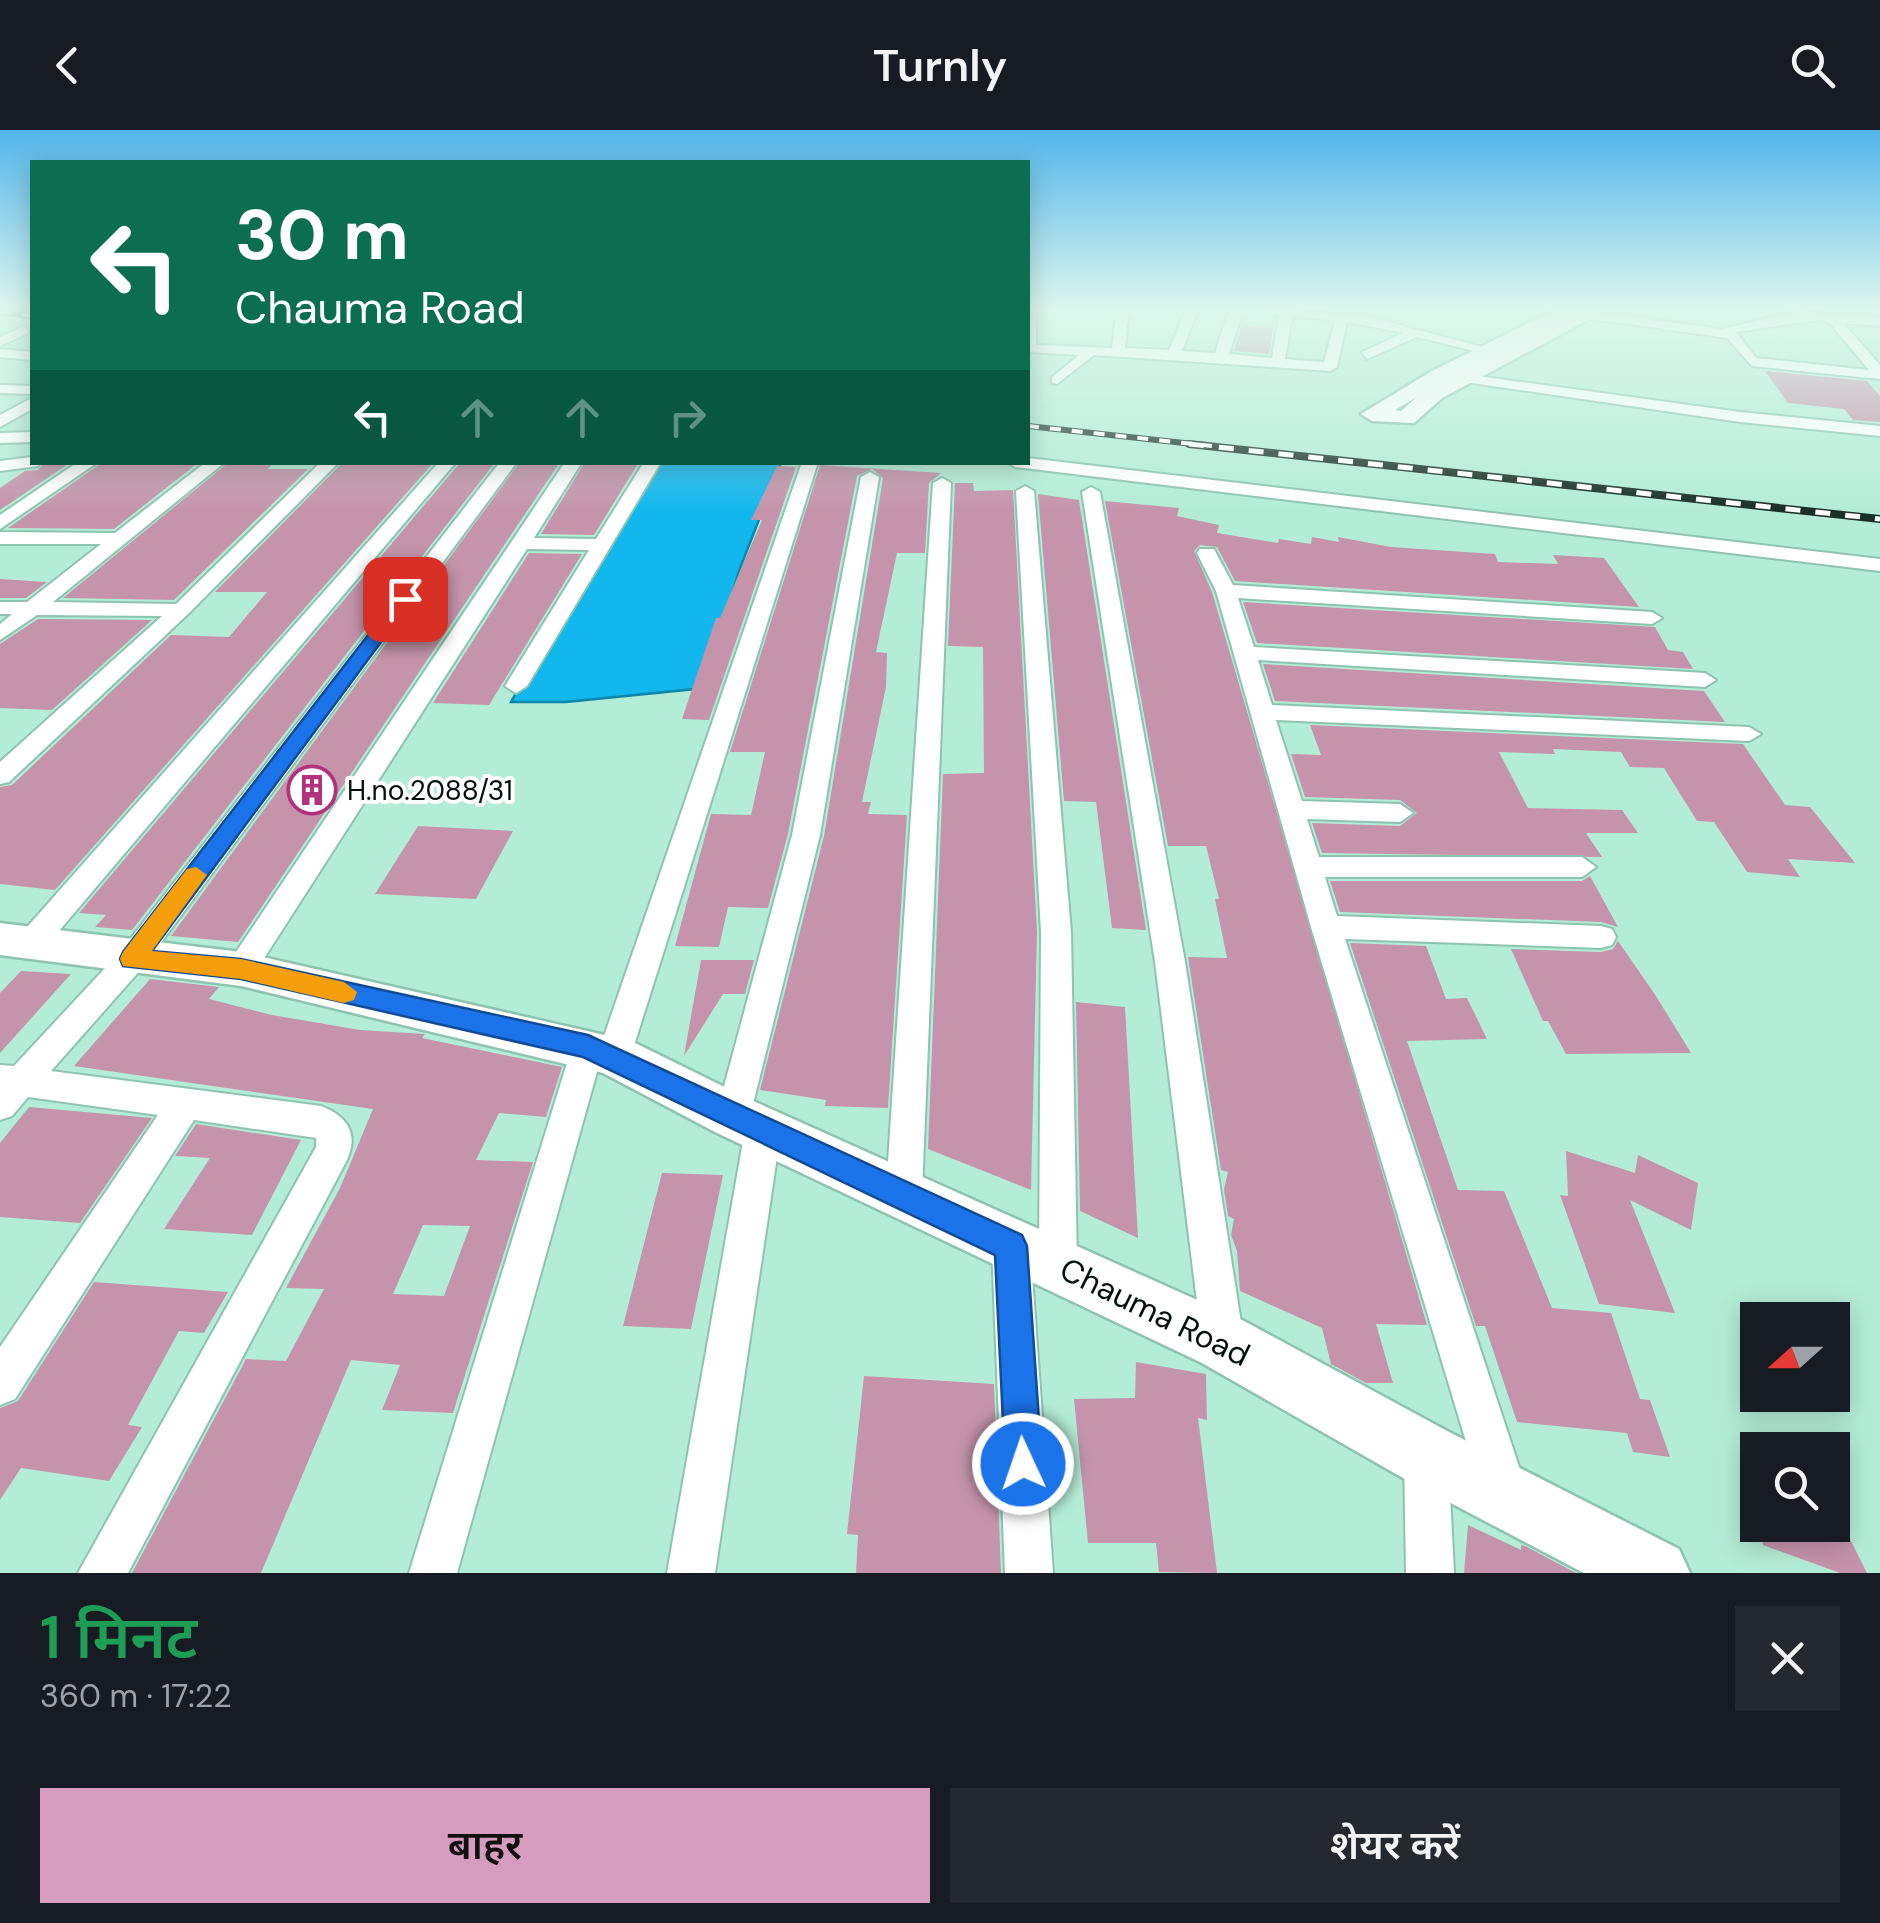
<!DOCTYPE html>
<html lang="hi">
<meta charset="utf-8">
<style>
body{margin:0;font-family:"DM Sans","Noto Sans Devanagari",sans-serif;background:#242831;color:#f1f3f6;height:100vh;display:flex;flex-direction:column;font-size:38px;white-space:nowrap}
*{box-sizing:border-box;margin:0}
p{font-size:32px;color:#9ea1a6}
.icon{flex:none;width:55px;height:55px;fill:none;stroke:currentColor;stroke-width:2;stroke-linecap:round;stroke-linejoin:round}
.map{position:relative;height:1443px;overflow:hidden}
.drawer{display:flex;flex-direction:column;background:#171b24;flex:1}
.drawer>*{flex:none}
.top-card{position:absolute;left:30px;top:30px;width:1000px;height:305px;border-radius:0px;box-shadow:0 5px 25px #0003;background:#0b6e4f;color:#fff;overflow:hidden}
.needle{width:65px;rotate:249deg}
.controls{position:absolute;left:1740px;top:1172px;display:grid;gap:20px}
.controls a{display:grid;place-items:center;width:110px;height:110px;border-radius:0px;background:#171b24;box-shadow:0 5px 25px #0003;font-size:50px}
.pin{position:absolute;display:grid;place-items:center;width:85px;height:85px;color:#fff;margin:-42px;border-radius:20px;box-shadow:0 5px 15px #0006}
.me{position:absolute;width:110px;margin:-55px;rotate:357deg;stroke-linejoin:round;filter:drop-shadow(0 0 8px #0008)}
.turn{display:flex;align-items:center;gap:35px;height:210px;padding:0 40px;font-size:45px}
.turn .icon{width:130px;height:130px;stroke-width:2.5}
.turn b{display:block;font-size:70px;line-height:85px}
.lanes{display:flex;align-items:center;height:95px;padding:0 40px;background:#0003;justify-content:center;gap:50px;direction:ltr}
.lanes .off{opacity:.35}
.round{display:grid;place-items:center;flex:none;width:105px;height:105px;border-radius:0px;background:#242831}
.summary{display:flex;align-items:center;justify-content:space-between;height:170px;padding:0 40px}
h1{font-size:60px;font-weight:600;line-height:75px;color:#1e9e55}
.primary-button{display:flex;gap:20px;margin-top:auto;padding:20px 40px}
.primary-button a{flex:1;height:115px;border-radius:0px;background:#d59cc0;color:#111;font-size:40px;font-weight:600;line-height:115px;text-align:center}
.primary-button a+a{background:#242831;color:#f1f3f6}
header{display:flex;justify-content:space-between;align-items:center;height:130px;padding:0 40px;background:#171b24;font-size:45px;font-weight:600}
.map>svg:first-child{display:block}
.water{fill:#12b7ed;stroke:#0d86a9;stroke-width:2.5}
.building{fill:#c594ab;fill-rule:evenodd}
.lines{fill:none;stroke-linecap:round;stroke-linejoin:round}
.street-casing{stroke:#8cc4af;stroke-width:4}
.secondary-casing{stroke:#8cc4af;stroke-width:5}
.street{fill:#fff;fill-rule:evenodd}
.secondary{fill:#fff;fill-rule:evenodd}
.rail-far1-casing{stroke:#193027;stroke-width:6}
.rail-casing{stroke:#193027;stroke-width:8}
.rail-far1{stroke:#fff;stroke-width:4;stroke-dasharray:11;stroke-linecap:butt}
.rail{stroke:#fff;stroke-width:5;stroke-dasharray:15;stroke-linecap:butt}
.route{fill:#1a73e8;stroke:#114b97;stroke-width:2.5}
.slow{fill:#f59e0b}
.labels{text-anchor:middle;stroke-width:8;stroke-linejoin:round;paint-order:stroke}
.poi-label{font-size:28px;fill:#00120b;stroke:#fff;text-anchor:start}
.near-street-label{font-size:32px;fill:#00120b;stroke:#fff}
</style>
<header><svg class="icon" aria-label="back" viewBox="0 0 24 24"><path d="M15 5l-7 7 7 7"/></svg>Turnly<svg class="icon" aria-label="search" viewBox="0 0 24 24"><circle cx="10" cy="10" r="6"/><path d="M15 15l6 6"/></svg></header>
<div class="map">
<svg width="1880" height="1443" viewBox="0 0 1880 1443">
<rect width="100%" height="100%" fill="#b4edd7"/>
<!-- water -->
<path class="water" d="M647,333H781L739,441L705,558L566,572H511Z"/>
<!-- building -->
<path class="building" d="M1242,195L1273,198L1269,224L1234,221Z
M1765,241L1867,251L1880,266V292L1853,290L1844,279L1788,273Z
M44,332H71L0,380V358L25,341L38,340Z
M103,332H199L114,399L8,398Z
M229,332H274L268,339H308L174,470L63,468Z
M343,332L433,333L55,760L0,754V657L12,655L171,505L229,507L267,462H215Z
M520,332H560L238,812L171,806Z
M585,332H639L594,405L541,404Z
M459,334L493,335L132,800L95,797L106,785L79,783Z
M820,335L941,343L929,353L925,423H897L876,522L887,523L886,557L862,672H871L868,684L907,685L888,978L825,976L826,970L760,960L824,706L883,348L872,339L857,346L788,704L768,778L728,777L719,817L675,816L711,684L751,685L765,622H730Z
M777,336L796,337L709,590L682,589L716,488H720L762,390H751Z
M955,353H973L974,361L1013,360L1037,802L1031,1060L928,1019L943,644L984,643L983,517L948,516Z
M1038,364L1079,370L1146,800L1112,798L1096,672L1064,671Z
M1105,371L1179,378L1177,386L1219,395L1217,403L1278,413L1279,409L1311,414L1312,407L1339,412L1338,407L1391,417L1495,424L1498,432L1558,434L1553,425L1604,428L1639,477L1235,451L1217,417L1200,415L1194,421L1212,462L1427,1195L1376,1194L1393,1253H1366L1331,1234L1322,1198L1240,1161L1237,1121L1231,1105L1234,1089L1228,1086L1224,1059L1228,1042L1221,1040L1188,827L1227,828L1215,769H1219L1206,716H1168Z
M529,423L582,424L489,575L433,573Z
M0,449L47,452L26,468H0Z
M1243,472L1655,497L1668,520L1683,522L1693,539L1257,513Z
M38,489L152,490L52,580L0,578V514Z
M1263,534L1704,561L1725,592L1275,571Z
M1310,595L1743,614L1785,675L1810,677L1855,733L1788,729L1800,747L1747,742L1714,692L1697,691L1664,638L1630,637L1621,622L1553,619L1555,624L1499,622L1528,678L1622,680L1638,703H1586L1602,727L1322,723L1312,693L1400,696L1417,683L1400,670L1305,667L1291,624L1321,625Z
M418,696L513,701L476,769L375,764Z
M1590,746L1618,797L1601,792L1340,782L1330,751H1582Z
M1618,811L1656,866L1691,923L1566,924L1548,891H1543L1511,819L1601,822L1613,819Z
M1350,813L1426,816L1446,869L1467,868L1487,909L1407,911L1458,1060L1504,1061L1552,1178L1611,1183L1640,1269L1650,1270L1670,1327L1633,1322L1627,1303L1517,1292L1485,1196H1476Z
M701,830H754L745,864H723L684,926Z
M21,841L71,844L0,923V863Z
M150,849L219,857L209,869L272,885L360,900L425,904L422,908L562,937L546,987L499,983L476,1030L533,1032L453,1283L382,1280L400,1235L351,1230L261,1443H132L246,1229L286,1231L324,1159L286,1158L340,1058L373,979L74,936ZM423,1095L470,1096L444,1166L393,1164Z
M1076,872L1125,877L1138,1108L1080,1081Z
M29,977L152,988L80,1093L0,1087V1013Z
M196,994L301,1010L252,1105L164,1099L210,1028L175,1026Z
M1566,1021L1635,1043L1638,1025L1698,1053L1691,1100L1630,1070L1675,1183L1599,1174L1560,1065L1568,1066Z
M662,1043L723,1045L691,1199L623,1196Z
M94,1152L228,1162L204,1203L179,1201L128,1295L142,1297L109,1351L21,1338L0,1370V1278L18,1271Z
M1136,1232L1206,1244L1207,1290L1198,1288L1217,1443L1159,1442L1156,1413H1088L1074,1269L1135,1268Z
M864,1246L994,1254L1001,1443H856L858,1405L847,1404Z
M1468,1395L1521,1420V1415L1525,1416L1576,1443H1464Z
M1759,1395H1843L1867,1443H1840L1763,1415Z"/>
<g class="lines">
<!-- street casing -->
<g class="street-casing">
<path id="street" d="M1028,177H1036V215L1112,218L1117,177H1129L1125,218L1169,220L1187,177H1199L1182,221L1215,223L1230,177L1365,186L1494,220L1487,224L1417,207L1367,229L1362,222L1403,203L1347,192L1337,237L1330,241L1094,225L1057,254L1052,253V247L1079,225L1028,222ZM1243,181L1279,185L1272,228L1229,224ZM1292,186L1335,191L1324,232L1285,229Z
M1588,181L1721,199L1800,181L1880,188V196L1843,193L1880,235V249L1752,236L1727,208L1584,188ZM1816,190L1828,191L1869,240L1756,228L1736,202Z
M24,196L29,203L0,216V207Z
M0,219L32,222V230L0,227Z
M1463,244L1740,282L1880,296V306L1740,292L1458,251V245Z
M0,255L32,256V264L0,263Z
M32,268V279L0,297V285Z
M32,302V312L0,313V303Z
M32,327V332H40L38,336L0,341V331Z
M1028,328L1880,429V441L1015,337L1007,332H1028Z
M78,332H98L0,399V385Z
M206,332H225L53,472L176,474L321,332H339L188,484L9,652L0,654V632L162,486L37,485L0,510V494L12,484H0V472H27L101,414H0V402L115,403Z
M439,332H456L42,821H20L16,813L20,805Z
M500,332H517L143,837L51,941L321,976C347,986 359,1003 347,1030L128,1443H78L316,1017V1008L194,990L15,1269L0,1275V1217L158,985L28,967L12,986L0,990V935L14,936L121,821Z
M565,332H582L534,408L596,409L644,332H661L527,556L516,563L505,556L589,420L527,419L252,847L241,851L230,847L226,839L230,831Z
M802,332L817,335L631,925L626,935L614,939L600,931L457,1443H409L572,917L576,907L588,903L602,912Z
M870,342L879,347L820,705L750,986L745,997L733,1001L721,997L716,986L792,705L861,347Z
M942,348L951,353L922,1062L917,1074L904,1079L891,1074L886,1062L933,353Z
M1025,356L1034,361L1071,802L1077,1133L1072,1147L1058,1152L1044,1147L1039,1133L1041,802L1016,361Z
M1091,357L1100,362L1185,832L1244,1212L1238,1227L1223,1233L1208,1227L1202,1212L1155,832L1082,362Z
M1200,419H1214L1233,455L1652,482L1662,488L1652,494L1238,468L1254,517L1705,543L1716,550L1705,557L1258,530L1272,575L1749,597L1761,604L1749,611L1276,590L1302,671L1400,674L1413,683L1400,692L1307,689L1319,727H1582L1596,737L1582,747H1325L1337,786L1601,796L1612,799L1616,807L1612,815L1601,818L1345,809L1526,1358L1519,1374L1503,1381L1487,1374L1480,1358L1311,797L1216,461L1197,423Z
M763,984L775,989L781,1000L715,1443H667L745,1000L751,989Z
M1011,1097L1025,1103L1030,1116L1053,1443H1005L992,1116L997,1103Z
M1426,1303L1442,1309L1448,1325L1454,1443H1406L1404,1325L1410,1309Z"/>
</g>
<!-- secondary casing -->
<g class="secondary-casing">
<path id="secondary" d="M1561,177H1612L1442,268L1414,293L1372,291L1361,284L1432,241ZM1417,267L1401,281L1395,280Z
M0,793L241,822L631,911L751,970L1244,1191L1449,1302L1679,1419L1690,1443H1584L1403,1348L1202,1233L715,1002L603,943L241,856L0,825Z"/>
</g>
<!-- street -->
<use href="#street" class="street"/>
<!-- secondary -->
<use href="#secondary" class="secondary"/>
<!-- rail-far1 casing -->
<g class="rail-far1-casing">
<path id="rail-far1" d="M0,182L32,186
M1028,296L1212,316"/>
</g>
<!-- rail casing -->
<g class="rail-casing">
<path id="rail" d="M1189,314L1880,389"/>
</g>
<!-- rail-far1 -->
<use href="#rail-far1" class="rail-far1"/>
<!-- rail -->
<use href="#rail" class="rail"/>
</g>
<!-- sky -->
<linearGradient id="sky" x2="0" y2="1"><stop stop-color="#52b5ea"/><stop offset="0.47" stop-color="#ddf7ed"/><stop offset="1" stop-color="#ddf7ed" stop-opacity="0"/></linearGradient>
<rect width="1880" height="380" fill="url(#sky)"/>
<!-- route -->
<path class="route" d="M399,465L413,469L152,821L241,829L588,905L1022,1105L1027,1116L1042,1334L1036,1347L1023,1352L1010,1347L1005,1334L995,1125L583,927L241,849L123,836L120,829L123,822Z"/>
<!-- slow -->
<path class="slow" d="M196,737L207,745L152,821L241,829L344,852L357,862L354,870L344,873L241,849L123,836L120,829L123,822L187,739Z"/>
<!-- icons -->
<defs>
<g id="building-ring" transform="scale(2.5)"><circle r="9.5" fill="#fff" stroke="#b2317d" stroke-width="1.5"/><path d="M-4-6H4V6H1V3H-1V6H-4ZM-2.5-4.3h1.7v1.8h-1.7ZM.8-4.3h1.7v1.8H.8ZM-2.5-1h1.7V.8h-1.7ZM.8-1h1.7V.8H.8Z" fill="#b2317d"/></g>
</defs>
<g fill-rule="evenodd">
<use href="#building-ring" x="312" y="660"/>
</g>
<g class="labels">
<!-- poi labels -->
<g class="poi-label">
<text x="347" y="670">H.no.2088/31</text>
</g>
<!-- near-street labels -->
<g class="near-street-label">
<text transform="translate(1155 1182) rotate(26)" y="11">Chauma Road</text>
</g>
</g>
</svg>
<div class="controls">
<a><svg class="needle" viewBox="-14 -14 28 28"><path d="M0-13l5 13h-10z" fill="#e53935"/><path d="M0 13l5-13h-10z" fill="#9ea1a6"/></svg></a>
<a><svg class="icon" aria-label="search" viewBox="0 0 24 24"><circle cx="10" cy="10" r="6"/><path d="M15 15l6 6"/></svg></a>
</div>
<div class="pin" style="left:405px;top:469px;background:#d93025"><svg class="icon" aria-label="arrive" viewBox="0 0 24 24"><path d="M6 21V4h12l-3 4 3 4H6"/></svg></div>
<svg class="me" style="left:1023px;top:1334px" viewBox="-20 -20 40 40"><circle r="17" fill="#1a73e8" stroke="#fff" stroke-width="3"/><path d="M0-11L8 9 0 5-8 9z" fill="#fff"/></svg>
<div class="top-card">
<div class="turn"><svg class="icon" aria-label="left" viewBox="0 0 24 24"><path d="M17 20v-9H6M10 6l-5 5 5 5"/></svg><div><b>30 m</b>Chauma Road</div></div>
<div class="lanes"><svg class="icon" aria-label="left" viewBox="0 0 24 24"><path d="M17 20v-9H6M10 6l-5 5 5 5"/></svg><svg class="icon off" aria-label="ahead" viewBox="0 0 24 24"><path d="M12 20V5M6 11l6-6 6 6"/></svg><svg class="icon off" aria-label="ahead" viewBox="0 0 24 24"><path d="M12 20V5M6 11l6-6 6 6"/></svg><svg class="icon off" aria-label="right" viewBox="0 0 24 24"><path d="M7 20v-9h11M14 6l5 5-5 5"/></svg></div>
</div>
</div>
<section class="drawer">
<div class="summary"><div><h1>1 मिनट</h1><p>360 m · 17:22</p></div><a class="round"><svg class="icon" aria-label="close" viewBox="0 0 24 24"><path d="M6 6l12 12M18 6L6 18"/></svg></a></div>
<div class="primary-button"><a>बाहर</a><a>शेयर करें</a></div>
</section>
